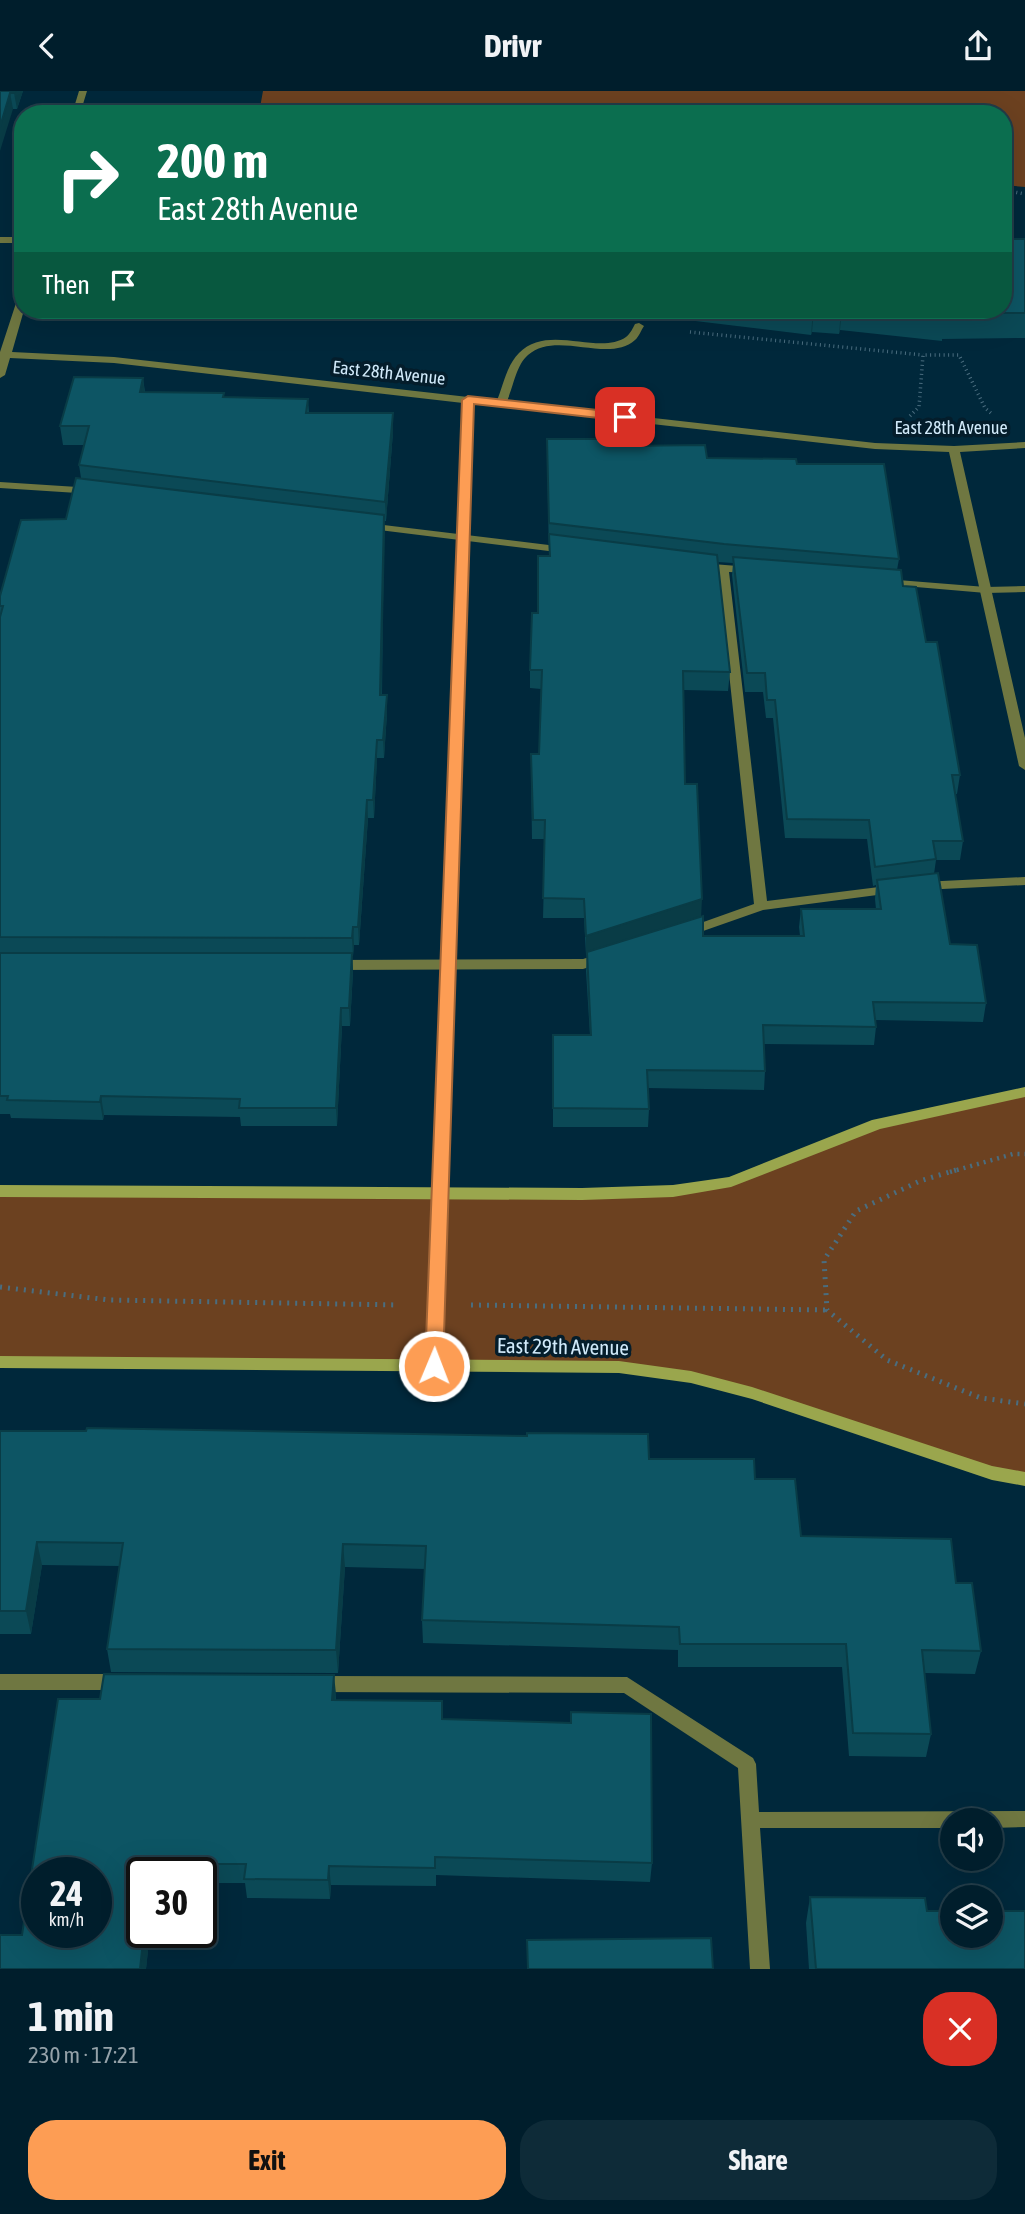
<!DOCTYPE html>
<meta charset="utf-8">
<style>
body{margin:0;font-family:"Asap Condensed",sans-serif;background:#0e2b38;color:#f1f3f6;height:100vh;display:flex;flex-direction:column;font-size:26px;white-space:nowrap}
*{box-sizing:border-box;margin:0}
p{font-size:23px;color:#95a2a9}
.icon{flex:none;width:38px;height:38px;fill:none;stroke:currentColor;stroke-width:2;stroke-linecap:round;stroke-linejoin:round}
.map{position:relative;height:1878px;overflow:hidden}
.details{display:flex;flex-direction:column;background:#001e2c;flex:1}
.details>*{flex:none}
.top-card{position:absolute;left:14px;top:14px;width:998px;height:214px;border-radius:28px;box-shadow:0 7px 28px #0002,0 0 0 2px #223c48;background:#0b6e4f;color:#fff;overflow:hidden}
.fabs{position:absolute;left:940px;top:1717px;display:grid;gap:14px}
.fabs a{display:grid;place-items:center;width:63px;height:63px;border-radius:50%;background:#001e2c;box-shadow:0 7px 28px #0002,0 0 0 2px #223c48;font-size:35px}
.speed{position:absolute;left:21px;top:1766px;display:flex;gap:14px;font-size:35px;font-weight:700;text-align:center}
.speed>*{display:grid;place-content:center;width:91px;height:91px;border-radius:50%;background:#001e2c;box-shadow:0 7px 28px #0002,0 0 0 2px #223c48;line-height:1}
.speed small{font-size:18px;font-weight:400}
.speed .limit{border:4px solid #111;border-radius:10px;background:#fff;color:#111}
.pin{position:absolute;display:grid;place-items:center;width:60px;height:60px;color:#fff;margin:-30px;border-radius:14px;box-shadow:0 4px 10px #0006}
.me{position:absolute;width:77px;margin:-38px;rotate:1deg;stroke-linejoin:round;filter:drop-shadow(0 0 5px #0008)}
.turn{display:flex;align-items:center;gap:24px;height:147px;padding:0 28px;font-size:32px}
.turn .icon{width:91px;height:91px;stroke-width:2.5}
.turn b{display:block;font-size:49px;line-height:60px}
.then{display:flex;align-items:center;height:66px;padding:0 28px;background:#0003;gap:14px;font-size:26px}
.round{display:grid;place-items:center;flex:none;width:74px;height:74px;border-radius:28px;background:#0e2b38}
.headline{display:flex;align-items:center;justify-content:space-between;height:119px;padding:0 28px}
h1{font-size:42px;font-weight:700;line-height:52px}
.action{display:flex;gap:14px;margin-top:auto;padding:14px 28px}
.action a{flex:1;height:80px;border-radius:28px;background:#fd9d54;color:#111;font-size:28px;font-weight:700;line-height:80px;text-align:center}
.action a+a{background:#0e2b38;color:#f1f3f6}
header{display:flex;justify-content:space-between;align-items:center;height:91px;padding:0 28px;background:#001e2c;font-size:32px;font-weight:700}
.map>svg:first-child{display:block}
.green{fill:#6c4120}
.lines{fill:none;stroke-linecap:round;stroke-linejoin:round}
.path-far2{stroke:#4a6d7f;stroke-width:3.5;stroke-dasharray:1 3.5;stroke-linecap:butt}
.path-far1{stroke:#4a6d7f;stroke-width:4.5;stroke-dasharray:2 5;stroke-linecap:butt}
.path{stroke:#4a6d7f;stroke-width:5;stroke-dasharray:2 6;stroke-linecap:butt}
.lane{fill:#6f7741;fill-rule:evenodd}
.street{fill:#6f7741;fill-rule:evenodd}
.secondary{fill:#9aa64d;fill-rule:evenodd}
.wall{fill:#0b4956;fill-rule:evenodd}
.shaded-wall{fill:#093c46}
.building{fill:#0d5564;stroke:#093c46;stroke-width:2;fill-rule:evenodd}
.route{fill:#fd9d54;stroke:#a46637;stroke-width:2}
.labels{text-anchor:middle;stroke-width:7;stroke-linejoin:round;paint-order:stroke}
.far-street-label{font-size:18px;fill:#d1eafa;stroke:#041d2b}
.street-label{font-size:21px;fill:#d1eafa;stroke:#041d2b}
</style>
<header><svg class="icon" aria-label="back" viewBox="0 0 24 24"><path d="M15 5l-7 7 7 7"/></svg>Drivr<svg class="icon" aria-label="share" viewBox="0 0 24 24"><path d="M12 15V3M7 8l5-5 5 5M5 13v7h14v-7"/></svg></header>
<div class="map">
<svg width="1025" height="1878" viewBox="0 0 1025 1878">
<rect width="100%" height="100%" fill="#00283b"/>
<!-- green -->
<path class="green" d="M263,0H1025V96L1003,94V23L259,22Z
M1025,1001V1388L752,1302L619,1276L0,1271V1100L582,1103L731,1091L877,1033Z"/>
<g class="lines">
<!-- path-far2 -->
<path class="path-far2" d="M1003,99L1025,103
M690,241L923,264
M910,325L919,316L923,264H959L985,317L992,323"/>
<!-- path-far1 -->
<path class="path-far1" d="M950,1081L1013,1063H1025"/>
<!-- path -->
<path class="path" d="M956,1079L920,1090L856,1120L824,1169L827,1219L887,1269L981,1307L1025,1313
M0,1196L109,1209L399,1214
M471,1214L827,1219"/>
<!-- lane -->
<path class="lane" d="M0,146H23V152H0Z
M639,232L644,235C641,239 639,246 635,249C608,273 557,239 528,264C515,275 513,300 505,314L501,315L496,312C503,296 506,275 519,262C548,232 599,265 626,246C630,243 633,237 635,233Z
M0,391L93,397L98,400L93,403L0,397Z
M367,432L565,456L571,459L565,462L363,437V433Z
M700,472L750,476L756,479L750,482L729,481L767,810L895,794L902,798L900,801L763,819L686,846L679,842L681,839L754,813L718,480L696,477V473Z
M885,488L986,496L1025,495V501L986,502L881,493L879,491Z
M1025,786V794L922,799L915,795L922,791Z
M603,862L610,867L608,870L583,878L334,879L327,874L334,869L583,868Z
M0,1583H121L127,1586L130,1591L127,1596L121,1599H0Z
M316,1585L627,1586L753,1667L756,1673L759,1721L1025,1720V1736L990,1737V1729H952V1737H760L770,1878H750L738,1677L624,1602L316,1601L310,1598L307,1593L310,1588Z"/>
<!-- street -->
<path class="street" d="M79,0H87L80,23H72Z
M23,203L24,219L12,261L114,266L875,352L954,355L1025,351V357L960,361L1025,647V679L1019,675L949,361L875,358L473,313L442,1275L440,1279L434,1281L428,1279L426,1275L463,312L114,272L10,267L5,284L0,287V261L18,206Z"/>
<!-- secondary -->
<path class="secondary" d="M1025,996V1006L880,1038L731,1096L673,1106L582,1109L0,1106V1094L582,1097L673,1094L729,1086L872,1029Z
M0,1265L619,1270L691,1280L752,1296L992,1375L1025,1381V1395L992,1389L752,1308L691,1292L619,1282L0,1277Z"/>
</g>
<!-- wall -->
<path class="wall" d="M0,0H23L17,18H13Z
M1025,148V247L942,248V250L840,239L839,243L812,241L811,244L662,226V219H1003Z
M143,287L145,301L224,302V306L308,308L309,322L393,341L386,430H384L382,604L387,622L384,667H377L374,727H368L359,854H354L353,865H352L353,880L350,935H342L337,1035H241L240,1026L104,1024L103,1029L11,1027L10,1023H0V505L66,428L81,387L79,374L84,354H63L60,335Z
M620,355L707,367L797,373L899,468L897,479L926,551L960,684L957,703H955L963,750L960,769H936L934,783L950,853L986,912L983,931L876,929V936L874,954L764,953L765,980L764,999L648,997L649,1018L648,1036H553V944H590L586,880L587,864H586L584,827H543L545,748H532L531,682L539,663L541,598L530,597V579L538,522L549,465L547,365ZM718,471L733,472L732,484L745,601H763L766,627H773L785,747L867,748L873,795L876,794L875,808L876,818H801L799,836L800,845H703L685,693L684,599L728,600L730,581Z
M0,1340L649,1368L755,1388L801,1445L956,1492L981,1560L975,1583L925,1582L931,1643L926,1666L849,1665L842,1576H678V1559L423,1552L422,1529L425,1478L345,1476L338,1582L111,1581L107,1558L120,1475L42,1474L31,1543H0Z
M336,1603V1609L443,1628L652,1772L650,1791L436,1784V1795L331,1794L330,1808L247,1807L245,1792H201V1782H142L150,1841L146,1878H0L22,1844L100,1608Z
M810,1806L927,1820L1025,1878H809L806,1832Z"/>
<!-- shaded-wall -->
<path class="shaded-wall" d="M15,0H23L17,18L14,2Z
M10,2L13,18L0,60V36Z
M813,219H814L812,241L811,244Z
M841,219H842L840,239L839,243Z
M143,287L145,305L140,301Z
M393,322V341L386,430L385,411Z
M384,424L385,442L381,622L380,604Z
M387,604V622L384,667L383,649Z
M377,649V667L374,727L373,709Z
M367,709L368,727L359,854L358,836Z
M702,808L701,827L586,864V845Z
M353,836L354,854L353,865L352,847Z
M352,862L353,880L350,935L349,917Z
M341,917L342,935L337,1035L336,1017Z
M101,1005L104,1024L103,1029L100,1011Z
M37,1451L42,1474L31,1543L26,1520Z
M343,1453L345,1476L338,1582L336,1559Z
M334,1584L336,1603L334,1628L332,1609Z
M329,1775L331,1794L330,1808L328,1789Z
M144,1841H150L146,1878H140Z"/>
<!-- building -->
<path class="building" d="M0,0H15L14,2H10L0,36Z
M1003,148H1025V222H945V225L888,219H1003Z
M74,286L143,287L140,301L224,302L223,306L308,308L306,322H393L385,411L79,374L89,335H60Z
M547,348H620V355L705,354L707,367L796,368L797,373H884L899,468L724,453L549,432Z
M76,387L384,424L380,604H387L383,649H377L373,709H367L358,836H353L352,847L0,846V526L3,515H0V505L21,429L66,428Z
M549,443L717,464L730,581L683,580L685,693H697L702,808L586,845L584,808L543,807L545,729H533L531,663H539L542,579H530L532,522H538V465H550Z
M733,466L901,479L903,495L916,496L926,551H937L960,684H952L963,750H933L936,768L875,776L869,729L787,728L775,609H767L765,582H747Z
M938,782L950,853L977,854L986,912L873,911L876,936L763,934L765,980L647,979L649,1018L553,1017V944H591L587,861L703,825V845H804L801,818H881L877,789Z
M0,862H352L349,917H341L336,1017H239L240,1008L101,1005L100,1011L7,1009L8,1005H0Z
M87,1337L527,1345V1342L648,1343L649,1368H754L755,1388H795L801,1445L951,1448L956,1492H972L981,1560L922,1559L931,1643L853,1642L846,1553H680L679,1536L422,1529L426,1455L343,1453L336,1559L107,1558L123,1452L37,1451L26,1520H0V1340H86Z
M104,1583L334,1584L332,1609L442,1610V1628L571,1632V1621L651,1623L652,1772L435,1766V1777L329,1775L328,1789L244,1788L246,1773H152L151,1782H142V1841H144L140,1878H0V1844H22L58,1608H100ZM37,1782H96V1841H37Z
M810,1806L925,1807L927,1820H952V1844H990V1820H1025V1878H816Z
M711,1847L713,1878H528L527,1849Z"/>
<!-- route -->
<path class="route" d="M468,305L625,322L631,326L625,330L474,313L443,1275L441,1280H428L425,1275L462,309Z"/>
<g class="labels">
<!-- far-street labels -->
<g class="far-street-label">
<text transform="translate(389 282) rotate(6)" y="6">East 28th Avenue</text>
<text x="951" y="343">East 28th Avenue</text>
</g>
<!-- street labels -->
<g class="street-label">
<text transform="translate(563 1256) rotate(1)" y="7">East 29th Avenue</text>
</g>
</g>
</svg>
<div class="fabs">
<a><svg class="icon" aria-label="sound" viewBox="0 0 24 24"><path d="M4 9h4l5-4v14l-5-4H4zM17 9q2 3 0 6"/></svg></a>
<a><svg class="icon" aria-label="layers" viewBox="0 0 24 24"><path d="M12 4l9 5-9 5-9-5zM3 14l9 5 9-5"/></svg></a>
</div>
<div class="speed"><div>24<small>km/h</small></div><div class="limit">30</div></div>
<div class="pin" style="left:625px;top:326px;background:#d93025"><svg class="icon" aria-label="arrive" viewBox="0 0 24 24"><path d="M6 21V4h12l-3 4 3 4H6"/></svg></div>
<svg class="me" style="left:434px;top:1275px" viewBox="-20 -20 40 40"><circle r="17" fill="#fd9d54" stroke="#fff" stroke-width="3"/><path d="M0-11L8 9 0 5-8 9z" fill="#fff"/></svg>
<div class="top-card">
<div class="turn"><svg class="icon" aria-label="right" viewBox="0 0 24 24"><path d="M7 20v-9h11M14 6l5 5-5 5"/></svg><div><b>200 m</b>East 28th Avenue</div></div>
<div class="then">Then<svg class="icon" aria-label="arrive" viewBox="0 0 24 24"><path d="M6 21V4h12l-3 4 3 4H6"/></svg></div>
</div>
</div>
<section class="details">
<div class="headline"><div><h1>1 min</h1><p>230 m · 17:21</p></div><a class="round" style="background:#d93025;color:#fff"><svg class="icon" aria-label="close" viewBox="0 0 24 24"><path d="M6 6l12 12M18 6L6 18"/></svg></a></div>
<div class="action"><a>Exit</a><a>Share</a></div>
</section>
